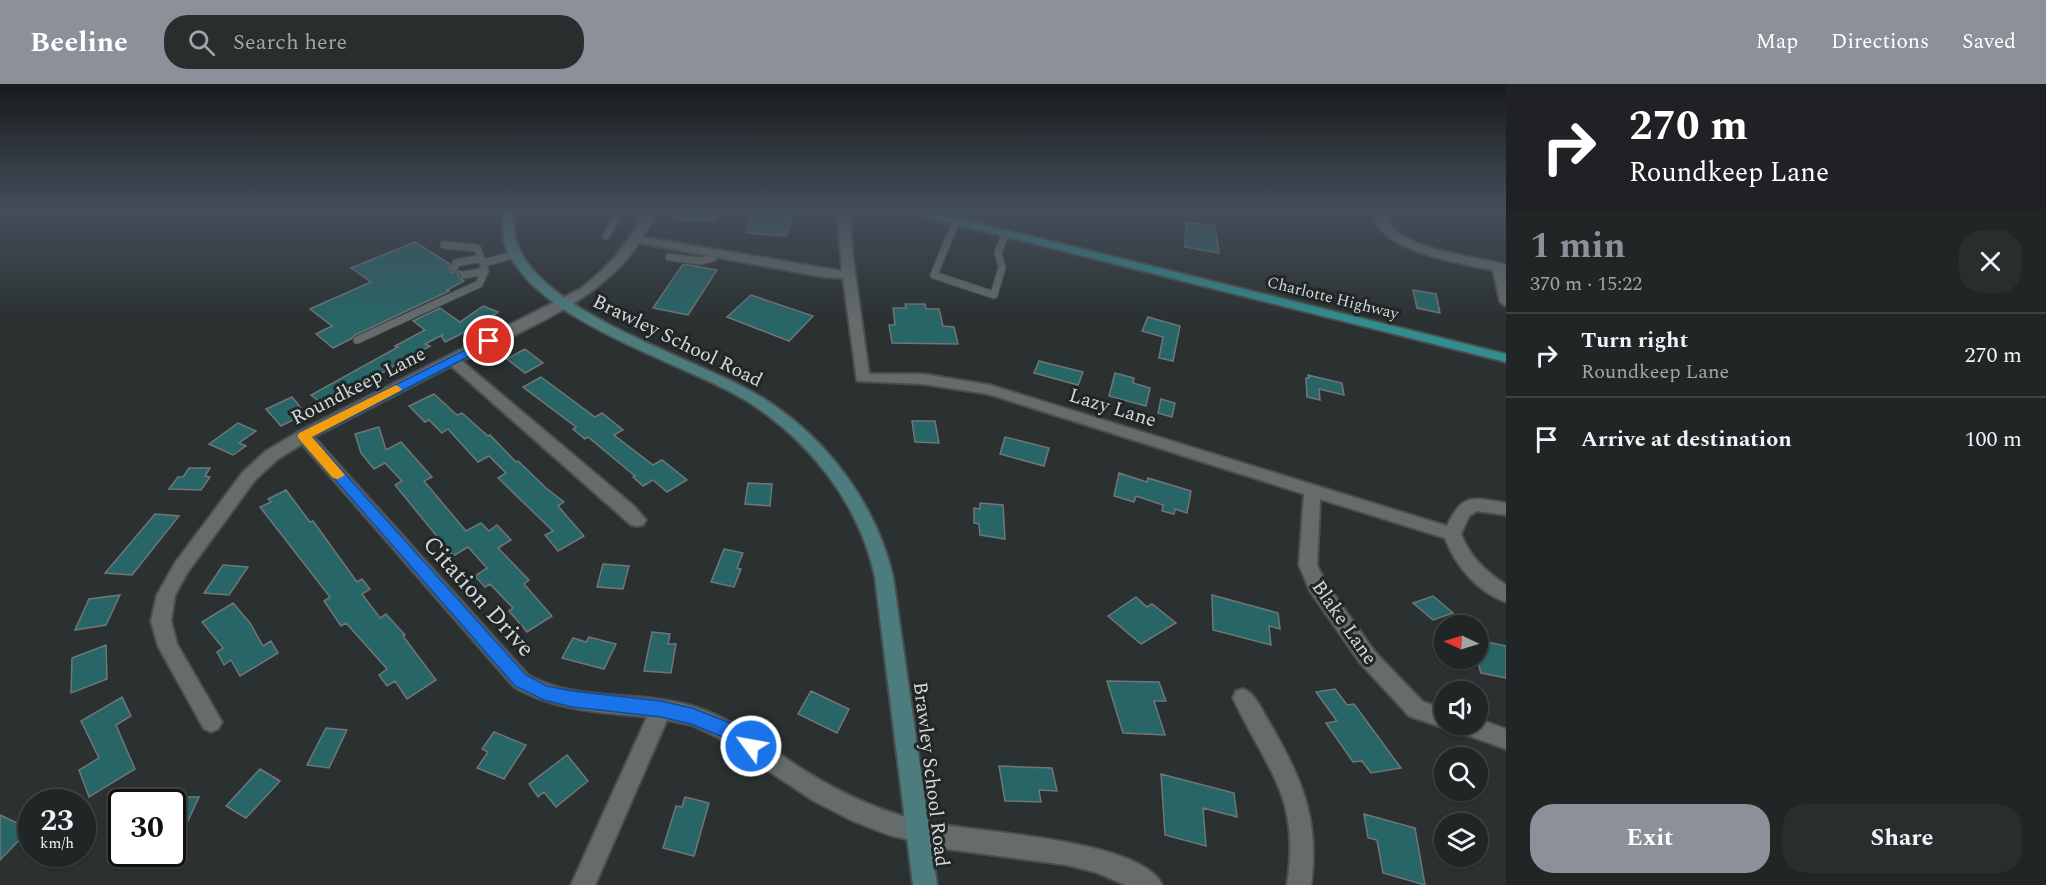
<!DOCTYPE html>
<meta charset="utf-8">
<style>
body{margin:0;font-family:Spectral,serif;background:#282d2d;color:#f1f3f6;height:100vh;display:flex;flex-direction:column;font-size:22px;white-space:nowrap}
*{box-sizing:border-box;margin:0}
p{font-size:20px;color:#a2a5a7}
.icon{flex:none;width:33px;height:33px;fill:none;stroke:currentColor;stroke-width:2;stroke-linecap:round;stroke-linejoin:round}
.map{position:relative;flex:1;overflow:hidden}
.drawer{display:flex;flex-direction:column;background:#202525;width:540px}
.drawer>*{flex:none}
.banner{background:#202124;color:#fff;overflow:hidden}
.needle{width:39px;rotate:274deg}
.tools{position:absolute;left:1434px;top:531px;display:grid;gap:12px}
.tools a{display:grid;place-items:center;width:54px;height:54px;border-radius:50%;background:#202525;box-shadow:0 2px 4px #0004,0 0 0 2px #3d4242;font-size:30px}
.speed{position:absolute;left:18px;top:705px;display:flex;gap:12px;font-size:30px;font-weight:700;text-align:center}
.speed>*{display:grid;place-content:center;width:78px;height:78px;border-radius:50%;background:#202525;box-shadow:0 2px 4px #0004,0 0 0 2px #3d4242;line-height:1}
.speed small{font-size:15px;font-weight:400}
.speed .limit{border:3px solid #111;border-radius:9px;background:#fff;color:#111}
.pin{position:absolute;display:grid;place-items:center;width:51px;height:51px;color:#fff;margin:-26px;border:3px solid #fff;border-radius:50%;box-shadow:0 2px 6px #0007}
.me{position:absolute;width:66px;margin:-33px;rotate:302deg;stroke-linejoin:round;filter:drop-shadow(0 0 4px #0008)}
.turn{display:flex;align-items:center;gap:21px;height:126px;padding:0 24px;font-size:27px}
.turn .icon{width:78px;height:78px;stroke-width:2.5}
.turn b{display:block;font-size:42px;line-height:51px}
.round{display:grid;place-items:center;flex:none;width:63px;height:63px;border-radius:24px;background:#282d2d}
.summary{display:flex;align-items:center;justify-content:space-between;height:102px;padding:0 24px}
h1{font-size:36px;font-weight:700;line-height:45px;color:#8c9099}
.button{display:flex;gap:12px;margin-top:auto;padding:12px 24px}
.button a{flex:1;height:69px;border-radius:24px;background:#8c9099;color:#fff;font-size:24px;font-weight:700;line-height:69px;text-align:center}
.button a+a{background:#282d2d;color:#f1f3f6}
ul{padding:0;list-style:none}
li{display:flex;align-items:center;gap:18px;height:84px;padding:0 24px;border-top:2px solid #3d4242}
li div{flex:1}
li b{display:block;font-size:22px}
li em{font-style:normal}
header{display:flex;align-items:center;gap:36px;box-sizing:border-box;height:84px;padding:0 30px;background:#8c9099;color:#fff}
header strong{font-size:28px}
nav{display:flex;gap:33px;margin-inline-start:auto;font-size:21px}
.search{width:420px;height:54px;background:#282d2d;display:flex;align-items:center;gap:15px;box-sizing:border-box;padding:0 21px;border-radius:24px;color:#a2a5a7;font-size:22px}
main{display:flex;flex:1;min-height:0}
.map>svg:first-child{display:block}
.building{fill:#276567;stroke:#707677;stroke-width:1.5}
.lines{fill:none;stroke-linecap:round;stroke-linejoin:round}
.service-casing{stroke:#4a4e4e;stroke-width:9}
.minor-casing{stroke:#4a4e4e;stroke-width:4}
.secondary-casing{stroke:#4a4e4e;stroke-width:4}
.primary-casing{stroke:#4a4e4e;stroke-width:4}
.service{stroke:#666c6c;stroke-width:7}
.minor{fill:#666c6c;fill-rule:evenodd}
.secondary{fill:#4c7c7e;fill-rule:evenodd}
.primary{fill:#318d90;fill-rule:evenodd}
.route{fill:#1a73e8;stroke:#114b97;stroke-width:1.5}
.slow{fill:#f59e0b}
.labels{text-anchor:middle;stroke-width:6;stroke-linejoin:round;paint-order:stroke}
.far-street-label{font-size:16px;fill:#d4d8d8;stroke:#212727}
.street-label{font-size:20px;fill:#d4d8d8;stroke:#212727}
.near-street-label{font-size:24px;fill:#d4d8d8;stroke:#212727}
</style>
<header>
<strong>Beeline</strong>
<div class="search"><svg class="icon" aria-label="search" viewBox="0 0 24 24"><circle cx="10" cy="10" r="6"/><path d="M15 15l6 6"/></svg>Search here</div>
<nav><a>Map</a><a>Directions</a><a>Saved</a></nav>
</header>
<main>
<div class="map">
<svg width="1506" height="801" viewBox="0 0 1506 801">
<rect width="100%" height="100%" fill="#2b3131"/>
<!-- building -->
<path class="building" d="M674,125H717L714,137L674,135Z
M752,125L793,127L786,152L746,149Z
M1186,138L1215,142L1219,169L1185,163Z
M415,158L450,180L449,185L451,189L461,187L458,193L464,197L447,206L449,207L355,251L351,255L333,264L316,250L332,242L310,225L371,198L351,184Z
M683,180L717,186L688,231L653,224Z
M1413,206L1436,210L1440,229L1417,224Z
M751,211L813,232L789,257L727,233Z
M905,220H925L926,225H939L943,242L954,243L958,260L892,259L889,241H895L893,224H906Z
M483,222L498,228L485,238L445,258L441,252L444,250L425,260L430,262L324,321L311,311L398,263L395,262L425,246L413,237L440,224L460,238Z
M1148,233L1180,242L1173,277L1159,274L1163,253L1142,247Z
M525,265L543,279L525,289L507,275Z
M1039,277L1083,288L1078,301L1034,289Z
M1115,289L1134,294L1133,299L1150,304L1146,322L1109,312Z
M1308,291L1342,299L1344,311L1319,305L1320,316L1307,313L1306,294H1309Z
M541,293L595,333L602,329L623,346L614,351L653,381L662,376L687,396L667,408L653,396L643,402L633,393L635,392L588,353L585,355L573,345L576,343L523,303Z
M434,310L457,331L462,329L488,352L490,351L516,378L518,377L546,404L564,418L558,422L584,452L558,467L545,451L553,447L498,394L506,389L489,372L478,378L448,345L442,349L429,336L425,338L409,322Z
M292,313L301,324L292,328L297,334L281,342L266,325Z
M1161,315L1175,319L1172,333L1158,329Z
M912,337H935L939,359L915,358Z
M238,339L256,347L239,359L246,362L233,371L209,360Z
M379,343L386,366L401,358L432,393L424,397L466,447L481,439L489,447L497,441L511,456L498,464L529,496L524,500L552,532L527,548L509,527L513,524L490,500L485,503L475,492L487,484L468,463L453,472L395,401L402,397L385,379L374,385L361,369L355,350Z
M1005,353L1049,364L1044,382L1000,370Z
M189,384H210L205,392L210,393L201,406L169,405L178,393H183Z
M1119,389L1147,398L1148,394L1191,407L1187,429L1175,425L1174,430L1162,427L1163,421L1136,412L1134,418L1114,412Z
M748,399L772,400L770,422L745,420Z
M286,406L310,438L313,437L357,498L362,495L370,505L362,510L380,534L386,530L405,551L403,552L436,596L407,615L395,597L387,602L379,591L387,585L346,539L341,542L324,517L330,513L260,423L271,418L268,415Z
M980,419L1003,421L1005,455L980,451L979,440L974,439V424L980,425Z
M155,430L179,432L132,491L105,489Z
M724,465L743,469L737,484L741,485L734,503L711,498Z
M603,480L629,482L623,505L597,503Z
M223,481L248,483L229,511L204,509Z
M120,511L106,541L75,546L89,515Z
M1212,511L1278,529L1280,545L1269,542L1271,561L1213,546Z
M1433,512L1453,529L1433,536L1413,519Z
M1136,513L1147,523L1152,520L1176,539L1141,560L1108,532Z
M233,519L250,539L263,562L271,557L278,569L240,592L231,576L224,581L217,568L223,564L202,538Z
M652,548L670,550L668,560H676L671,589L644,587Z
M589,553L616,560L604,585L562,574L573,554L586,558Z
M1478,556L1506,562V594L1481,589L1478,579Z
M106,561L107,595L71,609L72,574Z
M1107,597L1159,598L1166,617H1154L1165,651L1123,649Z
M1335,605L1347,621L1354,620L1401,684L1371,689L1362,677L1353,678L1326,639L1337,637L1316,608Z
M811,607L849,625L837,649L798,630Z
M122,613L131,632L116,641L135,685L89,713L79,686L99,674L81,637Z
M326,644L347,646L329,684L307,681Z
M494,648L526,661L504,695L477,684L488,668L482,665Z
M567,671L588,697L556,723L544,708L538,713L529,700Z
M999,682L1052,684L1057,707L1039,706L1041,718L1005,717Z
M260,685L280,697L246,734L226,722Z
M1161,690L1234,709L1237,733L1203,724L1206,762L1165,751Z
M172,713H199L187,739L172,738Z
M685,713L709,719L694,772L663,764L676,722L682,723Z
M1364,730L1415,744L1425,801L1383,789L1377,756L1368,754Z
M0,731L30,745L0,776Z"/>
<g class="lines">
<!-- service casing -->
<g class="service-casing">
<path id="service" d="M415,127L451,125
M956,137L934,191L994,211L1002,183L998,169L1005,150
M606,152L622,125
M444,161L477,164L483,179L517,170
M669,173L700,177L713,174L716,169
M454,184L456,179L481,174
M464,191L485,187
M357,256L479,200L485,187L483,179"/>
</g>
<!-- minor casing -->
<g class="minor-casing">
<path id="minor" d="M646,125H658L643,153L842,187L838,138L840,125H852L850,138L852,167L869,290H923L990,301L1447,442C1463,408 1473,414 1506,419V431L1477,427L1469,432L1461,450C1470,473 1485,487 1506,501V518C1477,508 1456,482 1445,454L1320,415L1317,481L1325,498L1375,568L1423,618L1444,625V640L1451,641L1444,644L1409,632L1361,580L1310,507L1299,481L1304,410L988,310L923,300L857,297L843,194L824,193L639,159C600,218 523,245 462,277L634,422L646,436L643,441L637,442L631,441L451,282L314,353L528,591C578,619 638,606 692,622C733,634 766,662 802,685C842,710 884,730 931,739C977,748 1143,756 1162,801H1126L1095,788L1067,781L947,765L889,751L853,737L814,717L717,653L692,641L667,636L595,801H571L647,633C600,628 556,627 514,603L302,360L278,375L255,396L187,489L175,511L171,537L177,560L222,638L218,645L211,648L204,645L158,562L151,537L157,511L175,479L243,388L266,367L298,348L580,205C610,183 630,157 646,125Z
M1374,125H1386C1386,129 1387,135 1389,139C1406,167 1477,172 1506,181V222L1500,218L1493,186C1464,180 1391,169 1377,139C1375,135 1375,129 1374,125Z
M1243,605C1255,609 1261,625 1268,636C1301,693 1320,734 1311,801H1287C1301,712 1267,687 1233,614L1236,607Z
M1478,635L1506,645V665L1456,647L1453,640H1478Z"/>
</g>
<!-- secondary casing -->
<g class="secondary-casing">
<path id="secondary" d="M503,125H515C515,135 513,148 516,157C539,231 703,275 766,316C828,356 876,420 893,493L937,801H913L875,493C859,419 810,357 747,317C682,277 527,236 504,157C502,148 504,135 503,125Z"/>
</g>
<!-- primary casing -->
<g class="primary-casing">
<path id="primary" d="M902,125H921L1506,270V278L904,127Z"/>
</g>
<!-- service -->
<use href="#service" class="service"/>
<!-- minor -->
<use href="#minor" class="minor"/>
<!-- secondary -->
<use href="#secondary" class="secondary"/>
<!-- primary -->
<use href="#primary" class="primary"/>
</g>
<!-- sky -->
<linearGradient id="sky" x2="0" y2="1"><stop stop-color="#181b1b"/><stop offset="0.53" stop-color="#444e5a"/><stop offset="1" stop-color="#444e5a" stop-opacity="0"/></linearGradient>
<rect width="1506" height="237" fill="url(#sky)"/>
<!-- route -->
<path class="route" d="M489,254L493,255V260L312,353L526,591L547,602L572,607L661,617L692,624L738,642L757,656L760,662L757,667L751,670L725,654L691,640L661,633L572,623L544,616L515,602L297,352L299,349Z"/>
<!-- slow -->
<path class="slow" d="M396,301L402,305L400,307L312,353L345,391L338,395L333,394L299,355L297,352L299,349Z"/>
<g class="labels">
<!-- far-street labels -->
<g class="far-street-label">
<text transform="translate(1333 213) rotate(14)" y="6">Charlotte Highway</text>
</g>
<!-- street labels -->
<g class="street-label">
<text transform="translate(678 256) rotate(26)" y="7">Brawley School Road</text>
<text transform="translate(358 301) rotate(-27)" y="7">Roundkeep Lane</text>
<text transform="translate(1113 323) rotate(17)" y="7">Lazy Lane</text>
<text transform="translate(1345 538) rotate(55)" y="7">Blake Lane</text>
<text transform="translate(932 690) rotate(83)" y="7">Brawley School Road</text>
</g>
<!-- near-street labels -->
<g class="near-street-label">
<text transform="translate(479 512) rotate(48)" y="8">Citation Drive</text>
</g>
</g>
</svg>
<div class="tools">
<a><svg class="needle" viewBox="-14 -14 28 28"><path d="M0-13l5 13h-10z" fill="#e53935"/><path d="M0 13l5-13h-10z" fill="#a2a5a7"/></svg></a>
<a><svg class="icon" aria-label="sound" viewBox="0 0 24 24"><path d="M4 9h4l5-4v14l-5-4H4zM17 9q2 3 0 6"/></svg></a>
<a><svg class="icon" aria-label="search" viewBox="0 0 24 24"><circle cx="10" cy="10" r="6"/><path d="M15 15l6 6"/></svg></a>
<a><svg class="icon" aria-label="layers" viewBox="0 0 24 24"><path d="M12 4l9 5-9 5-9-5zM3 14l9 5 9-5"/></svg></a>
</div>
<div class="speed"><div>23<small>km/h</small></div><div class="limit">30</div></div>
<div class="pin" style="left:489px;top:257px;background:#d93025"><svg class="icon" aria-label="arrive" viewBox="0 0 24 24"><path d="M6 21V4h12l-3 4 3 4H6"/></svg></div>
<svg class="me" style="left:751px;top:662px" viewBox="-20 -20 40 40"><circle r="17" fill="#1a73e8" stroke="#fff" stroke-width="3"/><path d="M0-11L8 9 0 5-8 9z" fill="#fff"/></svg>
</div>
<section class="drawer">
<div class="banner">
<div class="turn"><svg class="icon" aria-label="right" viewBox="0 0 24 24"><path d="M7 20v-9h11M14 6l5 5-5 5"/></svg><div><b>270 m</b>Roundkeep Lane</div></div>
</div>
<div class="summary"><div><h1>1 min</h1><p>370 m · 15:22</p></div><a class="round"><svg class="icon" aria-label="close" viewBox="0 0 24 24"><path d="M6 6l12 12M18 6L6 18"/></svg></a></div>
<ul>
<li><svg class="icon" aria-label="right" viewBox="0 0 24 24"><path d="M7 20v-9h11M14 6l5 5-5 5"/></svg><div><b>Turn right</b><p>Roundkeep Lane</p></div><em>270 m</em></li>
<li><svg class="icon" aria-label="arrive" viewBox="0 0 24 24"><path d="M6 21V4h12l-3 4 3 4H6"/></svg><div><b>Arrive at destination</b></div><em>100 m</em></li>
</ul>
<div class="button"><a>Exit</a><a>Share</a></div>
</section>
</main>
